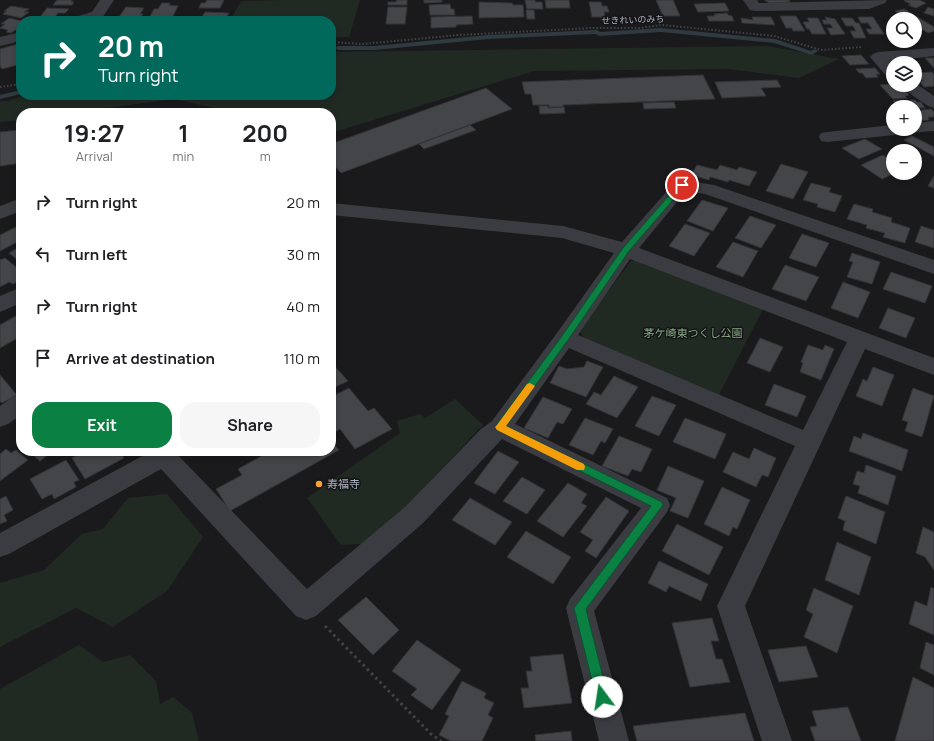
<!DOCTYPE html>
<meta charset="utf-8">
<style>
body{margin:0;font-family:Manrope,"Noto Sans JP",sans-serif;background:#f6f6f6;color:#202124;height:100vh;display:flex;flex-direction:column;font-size:15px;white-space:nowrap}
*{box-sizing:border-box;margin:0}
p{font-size:13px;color:#757577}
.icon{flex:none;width:22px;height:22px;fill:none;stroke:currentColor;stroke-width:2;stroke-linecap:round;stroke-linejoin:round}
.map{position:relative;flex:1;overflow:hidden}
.details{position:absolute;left:16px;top:108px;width:320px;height:348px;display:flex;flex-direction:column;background:#fff;border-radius:16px;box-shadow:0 2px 6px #0003}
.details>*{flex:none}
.top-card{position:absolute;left:16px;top:16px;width:320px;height:84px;border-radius:16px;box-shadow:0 2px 6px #0003;background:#00695c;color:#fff;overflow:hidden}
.fabs{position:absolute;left:886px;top:12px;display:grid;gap:8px}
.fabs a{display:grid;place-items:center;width:36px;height:36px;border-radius:50%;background:#fff;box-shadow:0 2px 6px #0003;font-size:20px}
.pin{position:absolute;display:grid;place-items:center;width:34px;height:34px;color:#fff;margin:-17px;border:2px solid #fff;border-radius:50%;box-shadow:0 1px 4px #0007}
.me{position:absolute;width:44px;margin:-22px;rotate:346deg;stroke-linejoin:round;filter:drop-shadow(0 0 3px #0008)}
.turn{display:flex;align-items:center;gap:14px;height:84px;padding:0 16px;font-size:18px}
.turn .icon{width:52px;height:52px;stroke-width:2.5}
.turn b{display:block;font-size:28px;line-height:34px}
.eta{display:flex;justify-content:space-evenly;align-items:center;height:68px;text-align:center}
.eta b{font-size:24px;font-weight:700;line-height:28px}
.cta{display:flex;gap:8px;margin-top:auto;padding:8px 16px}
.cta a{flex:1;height:46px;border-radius:16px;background:#0b8043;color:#fff;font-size:16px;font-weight:700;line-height:46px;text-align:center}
.cta a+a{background:#f6f6f6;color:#202124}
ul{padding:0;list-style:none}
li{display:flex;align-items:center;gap:12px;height:52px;padding:0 16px}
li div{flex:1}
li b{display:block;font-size:15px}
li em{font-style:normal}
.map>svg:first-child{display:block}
.green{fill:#212a22}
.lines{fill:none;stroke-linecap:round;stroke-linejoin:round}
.stream{fill:#2f3b41;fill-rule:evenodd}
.building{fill:#444549;stroke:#343438}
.path-far1{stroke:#404348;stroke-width:2;stroke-dasharray:1.5 2;stroke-linecap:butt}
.path{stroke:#404348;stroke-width:3;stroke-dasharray:2.5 3.5;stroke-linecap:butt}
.minor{fill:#3a3c41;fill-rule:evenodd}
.route{fill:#0b8043;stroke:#07532c}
.slow{fill:#f59e0b}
.poi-dot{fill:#f8a236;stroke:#151517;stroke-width:1.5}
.labels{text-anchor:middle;stroke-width:3;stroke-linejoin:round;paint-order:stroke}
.far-street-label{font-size:9px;fill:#acb2bc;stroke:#151517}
.park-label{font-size:11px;fill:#84a782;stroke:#151517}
.poi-label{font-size:11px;fill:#acb2bc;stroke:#151517;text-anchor:start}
</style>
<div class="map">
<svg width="934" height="741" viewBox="0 0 934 741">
<rect width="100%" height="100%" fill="#1a1a1c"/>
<!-- green -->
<path class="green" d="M283,0H360L349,37H331V21H230L241,1Z
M767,46L839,59L799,78L729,69L534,71L331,133V113H237L174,99L69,113H21V120L0,122V101H8L24,95H331V52Z
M631,261H638L763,309L719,395L584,338L579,330Z
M455,399L483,425L401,512L374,536L361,544L341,545L307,498L400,433L397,421L420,414L425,418Z
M167,494L203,537L167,591L113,627L76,608L0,647V583L44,570L82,534L103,529L128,498Z
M79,645L103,662L130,655L156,681L160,704L173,697L192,713L199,741H0V689Z"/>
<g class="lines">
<!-- stream -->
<path class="stream" d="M661,28L775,39L811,51L815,49L818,51L812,55L774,43L661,32L599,36L596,34L488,39L375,50H338L335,48L338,46H375L488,35L597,30L600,32Z
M21,90V94L0,99V95Z"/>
</g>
<!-- building -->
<path class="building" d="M57,0H72L71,2H74L72,5H53Z
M207,0H224L220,8H199L201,3H205Z
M397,0H407V5H388V2H396Z
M424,0H442V2L424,3Z
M525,0H535V2H542L543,9H527Z
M545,0H569L570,8H546Z
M656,0H673L680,16H663Z
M764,0H789L790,2L770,3Z
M906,0H919L926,3L916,8L908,5L911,4L904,1Z
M479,2L512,3L513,5H523L524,17L479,18Z
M589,2H601L602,6H607L609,12H604L605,17H592Z
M162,3H170L169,5L178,6L172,18H149L154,9H158Z
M725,3L729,11L698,12L694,4Z
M450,4L451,9H454L455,15H430L429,5Z
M11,6L29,9L24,12H29L21,18L3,14L7,11H4Z
M126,7L144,8L140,14H143L138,21L120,20L122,17H119Z
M388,7H407L405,24H386Z
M928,7L934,9V16L924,13Z
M47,8L69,9L65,13H58L55,17H61L58,21H37Z
M904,9L934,27V31L928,33L920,28H915V19H899L896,17L902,15L895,11Z
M526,10H534L535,19H527Z
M205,12L228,13H229L224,21H200Z
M727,13L728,15L732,16L734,21H709L707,16H715L714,14Z
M472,16L473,24L456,25V27L431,28V17Z
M780,16H796L805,31H793L792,28H786Z
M752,17H771L775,25L742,23L741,18L753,20Z
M825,17L835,19L845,34L831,35L827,28H833L830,24H824L822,20H827Z
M858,17H873L884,34H869L866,29H872L868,23H861Z
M9,18L22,21L20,23L21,26L11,33L6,32L8,30L0,28L5,24H1Z
M807,18H818L826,34H812L809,29H807L803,22H809Z
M841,18H852L856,23H859L866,38H854L850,31H856L853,26H846Z
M21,43V64L2,69L0,66V49Z
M861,55L869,64L850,65L842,56Z
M925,58H934V68Z
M875,68L880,74H876L878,77L866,78L862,73H859L856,69Z
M932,72L934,75V86L924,87L919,81H923L916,73Z
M703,75L715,99L563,105V107H549V105H533L531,94H525L522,82Z
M777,80L781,87L761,88L766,96L722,98L715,82Z
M893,84L900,85L909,95L905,96L907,98L893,99L880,85Z
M486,88L512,109L341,173L331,162V144Z
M915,100L917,102H921L925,108L898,107L893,101Z
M674,102L676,108L644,109L643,103Z
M539,106H548V108L564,107L565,113L540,114Z
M931,109L934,112V117H928L929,120L915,121V111Z
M470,125L476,130L424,149L419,144Z
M21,130V163L0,166V132Z
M912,136L934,147V156L904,140Z
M865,139L882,149L859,159L842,148Z
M883,155L893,162V173H895L882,179L861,165Z
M781,164L808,172L793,199L766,191Z
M697,165L717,170L720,165L737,170L739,167L757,172L749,186L729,180L728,182L710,177L709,180L691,175Z
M934,176V188L928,186Z
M811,183L831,188L829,192L842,196L835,212L817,207L818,204L803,200Z
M702,200L728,208L713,231L687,221Z
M854,204L873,209L872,212L892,218L891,222L910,228L905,243L883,237L885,233L866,228L867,225L847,219Z
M750,216L776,225L761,248L735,238Z
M685,224L710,233L694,256L669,246Z
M20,225L21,240L0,251V235Z
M921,226L934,230V248L915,242Z
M802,234L829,243L816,267L789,258Z
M733,242L758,251L743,277L716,267Z
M21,246V263L9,253Z
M852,253L880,262L872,284L847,277L853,262L849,261Z
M5,258L21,271V280L13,284L9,282L0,287V260Z
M785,265L819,277L806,301L772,289Z
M891,272L932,286L925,303L883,289Z
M843,282L870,292L858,318L831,308Z
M888,308L915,318L906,338L879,328Z
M21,313V336L0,348V325Z
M760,338L783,347L770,372L747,363Z
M808,345L823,350L825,345L834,349L821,380L800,372L803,363L801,362Z
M587,361L603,367L586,397L550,383L559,366L567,369L584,367Z
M331,362L348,381L331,389Z
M873,367L894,375L882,406L856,396L863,379L867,381Z
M0,375L17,395L2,403L0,401Z
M614,376L638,387L617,418L586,404L594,392L601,395Z
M774,384L806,396L797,417L765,405Z
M349,388L368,411L374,408L392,429L355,449L340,429L333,433L331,430V397Z
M913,388L934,396L922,437L905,431L908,422L902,420Z
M652,396L676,405L659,436L635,426Z
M543,397L572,409L563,424L557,422L548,438L524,428Z
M585,418L613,429L605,443L601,441L593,455L569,445Z
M685,418L726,434L715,459L673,442Z
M863,433L908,450L902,471L849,451L854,436L861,439Z
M619,436L652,449L641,472L632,469L628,476L602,466Z
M331,441L339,450L230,511L216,489L242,475L238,469L267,453L266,451H331Z
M754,448L776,458L768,477L762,475L756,487L723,472L733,452L749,459Z
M6,449L11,453L16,450L28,460L0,481V454Z
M28,451H53L40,461Z
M85,451H119L124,458L85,479L72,458Z
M498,451L519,462L495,494L474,483Z
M66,460L79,480L74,482L76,487L54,499L52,494L42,499L30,479Z
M866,465L896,476L888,505L858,493L860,486L853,484L857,471L864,473Z
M668,466L704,481L688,518L670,511L676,498L657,490Z
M522,477L545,490L527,514L503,501Z
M568,483L587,494L581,503L587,506L563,537L537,521Z
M722,487L750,500L737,529L733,527L729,536L704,524Z
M6,496L13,510L4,515L7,521L0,524V499Z
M846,496L885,512L876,544L843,530L845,521L838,518Z
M606,497L629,511L596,558L585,551L593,540L580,532Z
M470,498L512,522L495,545L452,520Z
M677,524L723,547L709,575L662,551Z
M923,527L934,532V570L925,557L916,553Z
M526,531L571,557L553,584L507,557Z
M837,542L871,557L859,595L825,580Z
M659,561L708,584L701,601L669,586L666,592L648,583Z
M931,587L934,589V635L909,624L915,601L927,606Z
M814,588L853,606L837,653L804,637L813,614L806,610Z
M366,597L399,630L373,655L338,620Z
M712,618L719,641H711L716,659H722L730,682L690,687L672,623Z
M417,640L461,670L432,710L411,695L417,689L392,671Z
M926,642L934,645V675L920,668Z
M806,646L818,677L779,682L768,650Z
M563,654L572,703L524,708L521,688H529L526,671H532L530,657Z
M913,677L934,688V741H895Z
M462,681L486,693L484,698L494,703L488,715L493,718L482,741H451L439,735L449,716L445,714Z
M848,707L861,741H815L810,727L817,726L812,711Z
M745,713L754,741H637L633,726Z
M571,731L572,741H536L535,735Z"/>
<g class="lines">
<!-- path-far1 -->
<path class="path-far1" d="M331,42L362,44L459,35L591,28H640L662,25L774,36L821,50L862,47
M0,87L21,84"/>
<!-- path -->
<path class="path" d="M325,626L431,734L441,741"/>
<!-- minor -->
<path class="minor" d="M100,0H114L102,18L92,21H69L71,18L92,12Z
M743,0H757L759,3L887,0L885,3L869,9L755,11L750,10Z
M21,32V41L0,46V37Z
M934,48V56L889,61L893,65V80L888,78L870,57L873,54L878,52Z
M915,83L934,96V108L928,106L902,88L900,85H915Z
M934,121V131C924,132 913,132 904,134L827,142L821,141L819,137L821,133L827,132L893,125V129H915V123Z
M682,180L714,185L934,260V274L705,194L686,191L639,248L934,358V375L865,349L745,606L792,741H762L717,606L795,446L569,348L515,424L667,498L670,505L667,512L594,611L629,741H599L566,608L570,599L641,508L502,439L423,523L316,616L306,620L296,616L161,469L9,554L0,557V533L148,453L147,451H174L307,589L405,507L481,429L492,421L557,333L614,253L562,238L331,215V203L563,226L622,242L676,181ZM630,259L847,342L803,430L578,335Z
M21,198V211L0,219V206Z
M21,287V303L0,312V296Z
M21,394V415L8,424L0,427V406L13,397Z"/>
</g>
<!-- route -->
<path class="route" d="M680,183H682L686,185L629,251L568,340L506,426L662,502L663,505L586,609L608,697L607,701L602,703L598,701L596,697L574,608L651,506L497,430L495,427L562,336L623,248Z"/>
<!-- slow -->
<path class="slow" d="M530,383L535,386L506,426L584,464L585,467L584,470H577L497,430L495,427L497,425L527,384Z"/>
<!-- markers -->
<circle class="poi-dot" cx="319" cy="484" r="4"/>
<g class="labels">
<!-- far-street labels -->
<g class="far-street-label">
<text transform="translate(633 20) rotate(-2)" y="3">せきれいのみち</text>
</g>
<!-- park labels -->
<g class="park-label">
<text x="693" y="337">茅ケ崎東つくし公園</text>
</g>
<!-- poi labels -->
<g class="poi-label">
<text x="327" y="488">寿福寺</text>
</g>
</g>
</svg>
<div class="fabs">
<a><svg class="icon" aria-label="search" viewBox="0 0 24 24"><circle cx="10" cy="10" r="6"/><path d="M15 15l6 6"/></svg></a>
<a><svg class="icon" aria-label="layers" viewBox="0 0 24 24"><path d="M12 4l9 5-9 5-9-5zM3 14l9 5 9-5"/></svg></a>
<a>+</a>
<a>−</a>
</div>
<div class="pin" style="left:682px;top:185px;background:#d93025"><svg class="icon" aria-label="arrive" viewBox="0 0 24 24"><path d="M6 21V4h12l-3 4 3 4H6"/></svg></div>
<svg class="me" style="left:602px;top:697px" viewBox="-20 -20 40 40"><circle r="19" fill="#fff"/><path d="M0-13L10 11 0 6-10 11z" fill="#0b8043"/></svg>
<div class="top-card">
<div class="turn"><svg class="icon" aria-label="right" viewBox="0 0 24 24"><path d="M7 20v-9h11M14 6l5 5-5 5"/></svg><div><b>20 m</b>Turn right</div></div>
</div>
<section class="details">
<div class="eta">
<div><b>19:27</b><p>Arrival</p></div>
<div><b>1</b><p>min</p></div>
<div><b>200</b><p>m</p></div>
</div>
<ul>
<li><svg class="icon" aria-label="right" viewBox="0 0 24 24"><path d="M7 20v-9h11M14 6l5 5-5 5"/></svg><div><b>Turn right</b></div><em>20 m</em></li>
<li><svg class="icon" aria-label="left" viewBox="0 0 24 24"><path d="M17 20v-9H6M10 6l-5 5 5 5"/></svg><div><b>Turn left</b></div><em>30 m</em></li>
<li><svg class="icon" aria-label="right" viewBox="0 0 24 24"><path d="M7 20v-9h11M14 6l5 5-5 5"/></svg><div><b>Turn right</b></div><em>40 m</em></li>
<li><svg class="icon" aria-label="arrive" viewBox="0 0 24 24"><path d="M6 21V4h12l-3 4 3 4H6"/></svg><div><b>Arrive at destination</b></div><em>110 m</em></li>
</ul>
<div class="cta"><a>Exit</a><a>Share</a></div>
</section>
</div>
